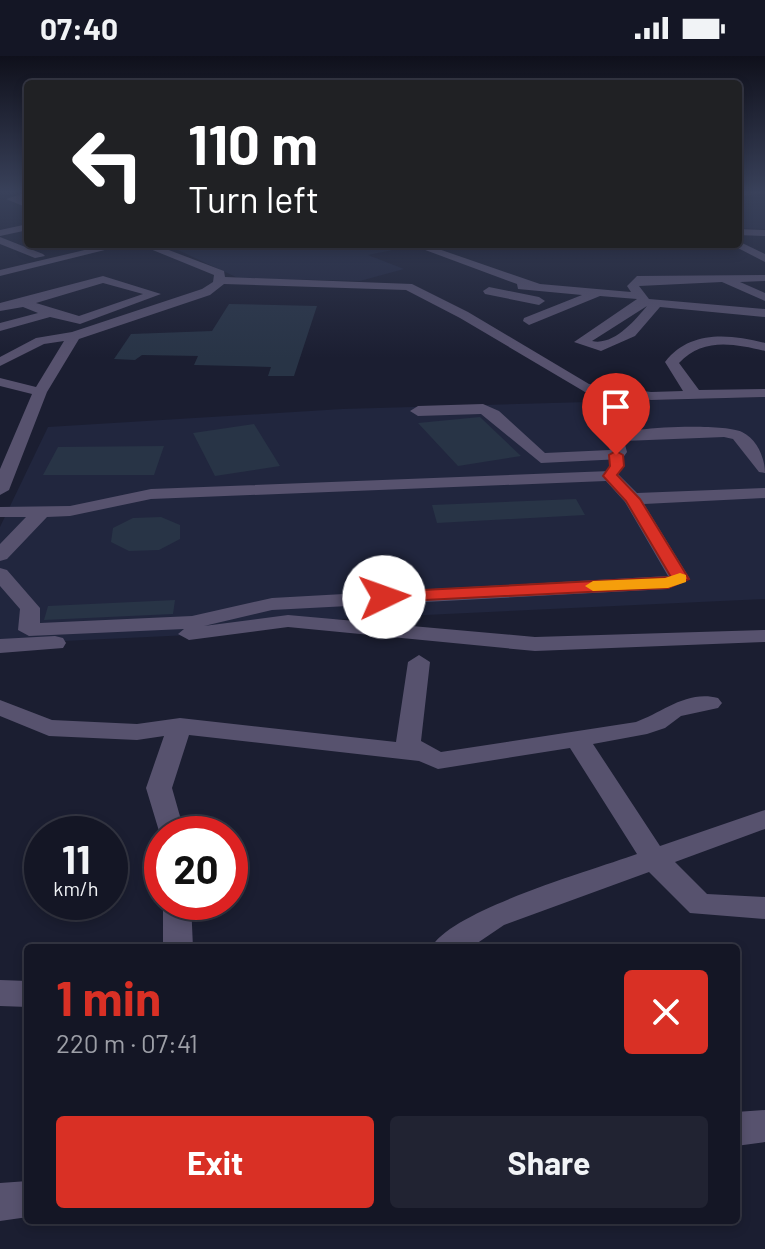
<!DOCTYPE html>
<meta charset="utf-8">
<style>
body{margin:0;font-family:Barlow,sans-serif;background:#212332;color:#f1f3f6;height:100vh;display:flex;flex-direction:column;font-size:30px;white-space:nowrap}
*{box-sizing:border-box;margin:0}
p{font-size:26px;color:#9d9fa7}
.icon{flex:none;width:44px;height:44px;fill:none;stroke:currentColor;stroke-width:2;stroke-linecap:round;stroke-linejoin:round}
.map{position:relative;flex:1;overflow:hidden}
.side{position:absolute;left:24px;top:888px;width:716px;height:280px;display:flex;flex-direction:column;background:#141625;border-radius:8px;box-shadow:0 4px 12px #0003,0 0 0 2px #333542}
.side>*{flex:none}
.guide{position:absolute;left:24px;top:24px;width:718px;height:168px;border-radius:8px;box-shadow:0 4px 12px #0003,0 0 0 2px #333542;background:#202124;color:#fff;overflow:hidden}
.speed{position:absolute;left:24px;top:760px;display:flex;gap:16px;font-size:40px;font-weight:700;text-align:center}
.speed>*{display:grid;place-content:center;width:104px;height:104px;border-radius:50%;background:#141625;box-shadow:0 4px 12px #0003,0 0 0 2px #333542;line-height:1}
.speed small{font-size:20px;font-weight:400}
.speed .limit{border:12px solid #d22;background:#fff;color:#111}
.pin{position:absolute;display:grid;place-items:center;width:68px;height:68px;color:#fff;margin:-82px -34px;border-radius:50% 50% 50% 0;rotate:-45deg;box-shadow:0 0 8px #0007}
.pin .icon{rotate:45deg}
.me{position:absolute;width:88px;margin:-44px;rotate:87deg;stroke-linejoin:round;filter:drop-shadow(0 0 6px #0008)}
.turn{display:flex;align-items:center;gap:28px;height:168px;padding:0 32px;font-size:36px}
.turn .icon{width:104px;height:104px;stroke-width:2.5}
.turn b{display:block;font-size:56px;line-height:68px}
.round{display:grid;place-items:center;flex:none;width:84px;height:84px;border-radius:8px;background:#212332}
.headline{display:flex;align-items:center;justify-content:space-between;height:136px;padding:0 32px}
h1{font-size:48px;font-weight:700;line-height:60px;color:#d93025}
.primary-button{display:flex;gap:16px;margin-top:auto;padding:16px 32px}
.primary-button a{flex:1;height:92px;border-radius:8px;background:#d93025;color:#fff;font-size:32px;font-weight:700;line-height:92px;text-align:center}
.primary-button a+a{background:#212332;color:#f1f3f6}
.status{display:flex;justify-content:space-between;align-items:center;height:56px;padding:0 40px;background:#141625;direction:ltr}
.status svg{height:22px;fill:currentColor}
.map>svg:first-child{display:block}
.built{fill:#21263e}
.building{fill:#283446}
.lines{fill:none;stroke-linecap:round;stroke-linejoin:round}
.minor{fill:#57526e;fill-rule:evenodd}
.route{fill:#d93025;stroke:#8d1f18;stroke-width:2}
.slow{fill:#f59e0b}
</style>
<div class="status"><b>07:40</b><svg viewBox="0 0 49 12"><path d="M0 12V9h3v3zM5 12V6h3v6zM10 12V3h3v9zM15 12V0h3v12zM26 1h20v11H26zM47 4h2v5h-2z"/></svg></div>
<div class="map">
<svg width="765" height="1193" viewBox="0 0 765 1193">
<rect width="100%" height="100%" fill="#1b1e31"/>
<!-- built -->
<path class="built" d="M738,135H765V173L738,172Z
M165,188H423L368,199L404,213L360,225L238,222Z
M765,341V543L298,565L232,577L0,588V471L48,371L342,353Z"/>
<!-- building -->
<path class="building" d="M229,248L317,250L294,320H268L271,311L194,309L198,300L142,299L135,304L114,303L131,278L212,275Z
M480,361L521,400L458,410L418,367Z
M254,368L280,410L215,420L193,377Z
M164,390L154,419H43L58,391Z
M576,443L585,459L437,467L432,449Z
M161,461L180,469V483L159,494L129,495L111,486L113,472L133,462Z
M175,544L173,558L44,564L48,550Z"/>
<g class="lines">
<!-- minor -->
<path class="minor" d="M738,135H765V138L742,139Z
M28,136V142L21,143L28,146V152L6,143Z
M28,168V174L0,180V174Z
M738,173L765,174V180L738,179Z
M0,181L43,198L45,200L35,202L0,188Z
M738,185L765,198V206L734,190Z
M110,188H129L0,220V214Z
M138,188H153L224,215L225,221L412,228L468,256L589,328L651,336L683,335L665,306C690,274 729,278 765,287V295C735,288 703,281 679,307L699,334L765,333V341L651,344L585,336L460,262L406,234L224,228L210,239L79,283L47,336L9,434L0,439V413L32,338L0,330V322L36,331L64,285L44,288L0,310V301L36,282L72,276L202,233L213,226L214,219Z
M409,188H424L540,228L631,236L627,230L637,220L765,219V225L740,226L765,237V245L722,226L639,230L649,243L765,253V261L660,251L635,280L601,295L574,286L637,243L600,240L529,269L523,265L524,262L582,239L518,233L517,228ZM647,250C635,264 614,290 592,285Z
M103,220L161,238L80,268L50,261L0,275V267L38,257L23,251L0,255V247ZM103,227L143,238L79,260L36,247Z
M489,231L539,241L545,245L539,249L485,238L483,235Z
M483,348L499,355L545,397L610,394L605,383C619,370 723,367 742,376C757,383 765,402 765,417L759,416L733,383L724,381L624,385L627,396L622,403L541,407L481,358L418,360L410,355L418,350Z
M610,415L616,416L637,437L765,432V442L644,448L690,523L668,533L272,554L204,570L288,559L535,581L765,574V586L535,595L288,571L189,584L178,578L184,573L29,580L18,574L20,553L0,530V512L7,514L40,552V567L192,560L272,542L668,520L625,446L606,425L151,443L70,460L47,461L7,503L0,505V488L26,461H0V451L70,450L151,433Z
M55,580L63,582L66,587L63,592L0,597V583Z
M419,599L430,606L421,685L441,696L636,666C662,657 686,634 718,642L722,647L718,652L681,660L665,672L647,678L593,688L660,790L765,754V773L675,806L707,838L765,841V863L690,857L649,816L504,869L470,892H431C451,854 593,814 637,798L570,692L438,713L419,705L189,679L172,732L185,778H162V785L146,732L164,680L137,684L49,680L0,660V644L52,664L137,668L180,662L396,686L408,606Z
M163,846H191L193,892H163Z
M0,924L28,925V951L0,950Z
M765,1054V1086L736,1090V1056Z
M28,1125V1161L0,1165V1127Z"/>
</g>
<!-- sky -->
<linearGradient id="sky" x2="0" y2="1"><stop stop-color="#0f101b"/><stop offset="0.45" stop-color="#39415a"/><stop offset="1" stop-color="#39415a" stop-opacity="0"/></linearGradient>
<rect width="765" height="302" fill="url(#sky)"/>
<!-- route -->
<path class="route" d="M616,395L623,399L624,410L617,419L640,443L689,523L668,532L384,546L376,541L384,536L671,521L626,445L603,420L610,410L609,399Z"/>
<!-- slow -->
<path class="slow" d="M680,517L686,519V526L668,532L593,535L585,530L593,525L665,522Z"/>
</svg>
<div class="speed"><div>11<small>km/h</small></div><div class="limit">20</div></div>
<div class="pin" style="left:616px;top:399px;background:#d93025"><svg class="icon" aria-label="arrive" viewBox="0 0 24 24"><path d="M6 21V4h12l-3 4 3 4H6"/></svg></div>
<svg class="me" style="left:384px;top:541px" viewBox="-20 -20 40 40"><circle r="19" fill="#fff"/><path d="M0-13L10 11 0 6-10 11z" fill="#d93025"/></svg>
<div class="guide">
<div class="turn"><svg class="icon" aria-label="left" viewBox="0 0 24 24"><path d="M17 20v-9H6M10 6l-5 5 5 5"/></svg><div><b>110 m</b>Turn left</div></div>
</div>
<section class="side">
<div class="headline"><div><h1>1 min</h1><p>220 m · 07:41</p></div><a class="round" style="background:#d93025;color:#fff"><svg class="icon" aria-label="close" viewBox="0 0 24 24"><path d="M6 6l12 12M18 6L6 18"/></svg></a></div>
<div class="primary-button"><a>Exit</a><a>Share</a></div>
</section>
</div>
